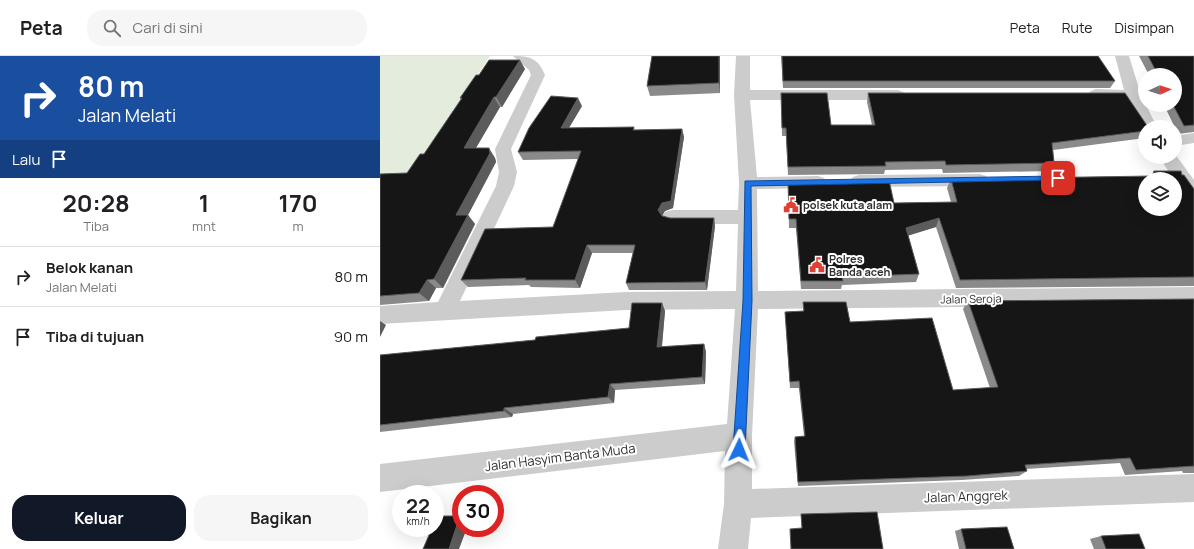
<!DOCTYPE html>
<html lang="id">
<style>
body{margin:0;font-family:Manrope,sans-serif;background:#f6f6f6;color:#202124;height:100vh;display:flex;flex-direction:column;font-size:15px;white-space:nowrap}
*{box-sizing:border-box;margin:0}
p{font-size:13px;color:#757577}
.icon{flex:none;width:22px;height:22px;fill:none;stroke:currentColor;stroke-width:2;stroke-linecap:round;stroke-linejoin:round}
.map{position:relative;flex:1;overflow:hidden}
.panel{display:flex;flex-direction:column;background:#fff;width:380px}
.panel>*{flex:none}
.top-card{background:#1a4fa0;color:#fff;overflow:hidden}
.needle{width:26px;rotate:87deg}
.controls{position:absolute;left:758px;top:12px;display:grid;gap:8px}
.controls a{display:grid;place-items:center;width:44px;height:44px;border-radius:50%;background:#fff;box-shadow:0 4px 16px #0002;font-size:20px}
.speed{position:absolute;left:12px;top:429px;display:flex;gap:8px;font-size:20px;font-weight:700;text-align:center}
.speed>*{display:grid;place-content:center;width:52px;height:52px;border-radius:50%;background:#fff;box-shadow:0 4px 16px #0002;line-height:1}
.speed small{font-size:10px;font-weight:400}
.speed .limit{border:6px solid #d22;background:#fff;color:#111}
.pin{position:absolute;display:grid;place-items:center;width:34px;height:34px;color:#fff;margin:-17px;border-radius:8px;box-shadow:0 2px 6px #0006}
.me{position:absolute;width:44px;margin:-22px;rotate:2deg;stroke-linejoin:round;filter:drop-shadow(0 0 3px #0008)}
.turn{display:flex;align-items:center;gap:14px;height:84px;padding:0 12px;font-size:18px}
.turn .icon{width:52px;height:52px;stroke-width:2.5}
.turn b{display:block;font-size:28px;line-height:34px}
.then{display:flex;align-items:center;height:38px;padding:0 12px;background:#0003;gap:8px;font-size:15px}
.eta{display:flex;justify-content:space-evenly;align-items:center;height:68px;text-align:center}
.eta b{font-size:24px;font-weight:700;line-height:28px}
.button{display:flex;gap:8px;margin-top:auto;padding:8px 12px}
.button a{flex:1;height:46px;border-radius:16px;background:#111827;color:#fff;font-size:16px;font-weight:700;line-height:46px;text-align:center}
.button a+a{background:#f6f6f6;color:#202124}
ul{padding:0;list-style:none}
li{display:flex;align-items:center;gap:12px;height:60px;padding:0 12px;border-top:1px solid #e0e0e0}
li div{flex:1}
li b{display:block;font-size:15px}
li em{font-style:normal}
header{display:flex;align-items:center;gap:24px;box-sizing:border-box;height:56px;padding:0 20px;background:#fff;border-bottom:1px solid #e0e0e0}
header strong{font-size:19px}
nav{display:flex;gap:22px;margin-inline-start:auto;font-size:14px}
.search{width:280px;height:36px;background:#f6f6f6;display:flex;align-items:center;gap:10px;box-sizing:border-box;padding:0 14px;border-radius:16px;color:#757577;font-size:15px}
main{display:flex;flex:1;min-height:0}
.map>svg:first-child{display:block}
.green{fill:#e3ecdd}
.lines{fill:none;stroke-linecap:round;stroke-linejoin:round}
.minor{fill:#ccc;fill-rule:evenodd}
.wall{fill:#8a8a8a}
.shaded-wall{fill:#5c5c5c}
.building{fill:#161616;stroke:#5c5c5c;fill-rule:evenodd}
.route{fill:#1a73e8;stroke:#114b97}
.labels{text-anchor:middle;stroke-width:4;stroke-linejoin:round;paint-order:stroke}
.poi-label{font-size:11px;font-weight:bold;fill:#2f2f2f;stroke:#fff;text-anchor:start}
.street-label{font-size:11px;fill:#2f2f2f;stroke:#fff}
.near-street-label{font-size:13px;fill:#2f2f2f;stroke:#fff}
</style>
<header>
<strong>Peta</strong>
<div class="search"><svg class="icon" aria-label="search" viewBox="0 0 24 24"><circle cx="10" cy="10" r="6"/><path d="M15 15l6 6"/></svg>Cari di sini</div>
<nav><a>Peta</a><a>Rute</a><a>Disimpan</a></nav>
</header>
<main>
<section class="panel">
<div class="top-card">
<div class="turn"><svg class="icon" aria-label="right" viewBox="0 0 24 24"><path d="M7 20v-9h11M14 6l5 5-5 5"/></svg><div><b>80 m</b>Jalan Melati</div></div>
<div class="then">Lalu<svg class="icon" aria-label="arrive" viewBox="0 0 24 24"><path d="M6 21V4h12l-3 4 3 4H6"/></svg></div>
</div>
<div class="eta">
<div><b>20:28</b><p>Tiba</p></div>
<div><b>1</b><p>mnt</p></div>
<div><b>170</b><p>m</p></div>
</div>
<ul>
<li><svg class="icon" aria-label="right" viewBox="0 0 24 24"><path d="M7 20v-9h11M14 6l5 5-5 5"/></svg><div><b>Belok kanan</b><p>Jalan Melati</p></div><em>80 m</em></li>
<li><svg class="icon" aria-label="arrive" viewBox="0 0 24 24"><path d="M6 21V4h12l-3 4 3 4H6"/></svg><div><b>Tiba di tujuan</b></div><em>90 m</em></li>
</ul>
<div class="button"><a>Keluar</a><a>Bagikan</a></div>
</section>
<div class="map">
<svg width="814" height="493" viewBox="0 0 814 493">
<rect width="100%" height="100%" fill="#fff"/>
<!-- green -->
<path class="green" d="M0,0H110L30,122L0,125Z"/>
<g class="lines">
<!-- minor -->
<path class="minor" d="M133,0C150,0 158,2 165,19L131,93L137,116L134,130L80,245L246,236L356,235L358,168H292L285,166L282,161L285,156L292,154H358L359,127L354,39L356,0H370V34H518L523,36L526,39L523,42L518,44H370L377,121L438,120L444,122L447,126L444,130L438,132L377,133L378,235L814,231V249L378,253L372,380V433L814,418V446L371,462L368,493H338L344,448L345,395L0,436V408L347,368L355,253L246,254L0,268V250L58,246L116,130L119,116L115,93L151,19L149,14Z
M735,0H749L761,39L777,71H765V75H763L748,43L711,41L708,38L711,35L716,33L744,34Z
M814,77V87L795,90V80Z
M795,98L814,124V144L807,143L779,101H795Z
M600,118L606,120L609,124L606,128L600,130L479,131L473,129L470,125L473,121L479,119Z"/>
</g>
<!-- wall -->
<path class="wall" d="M272,0H340V37L270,40L267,30Z
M401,0H718L735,25L730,32H403Z
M759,0H814V76L798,78L784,49H795V19H769Z
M145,13L122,51H120L96,92L115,102L116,106L88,159L95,168L63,232H56L49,245L0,249V118L27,117L44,98L81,43L80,42L99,19Z
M401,37L451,69H492L487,46L488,37L765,71V82L673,94L674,107L670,115L563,117L562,113L505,114L504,118L408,119L406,80H402Z
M202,50L189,72L254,71L255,74L302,73L304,81L293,152L285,155L282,159L290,162H334L335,170L327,234H249L246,227L253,197H212L200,232L151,231L149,229L88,231L81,224L173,171L198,103L143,104L138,96Z
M774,115L802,119L814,133V230L576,232L556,171L528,179L539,218L536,226L462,229L461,233H421L416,172H409L408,125L514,147L571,146L567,132L571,123L770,121Z
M814,243V417H803L802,415L745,419L740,407L646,413L647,415L639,420L582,424L418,430L414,386L415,381L424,380L419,332H410L405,256L423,255V246L470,266L573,334L610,332L583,253L588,245Z
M282,247L285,255L282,291L324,288L326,296L325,328L235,334L234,347L133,358L132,361L0,376V299L155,284L249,272Z
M421,458L503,493L422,472L421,462Z
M581,473L634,493H579L575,475Z
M721,480L765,493H714L710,483Z"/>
<!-- shaded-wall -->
<path class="shaded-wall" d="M339,0H340V37L339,27Z
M140,4L145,13L122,51L116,41Z
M114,41L120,51L90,102L84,92Z
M198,42L202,50L184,80L181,72Z
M302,73L304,81L293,152L285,155L281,162L278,154Z
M109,92L115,102L116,106L88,159L95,168L63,232L54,223L76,159Z
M334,162L335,170L327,234L325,226Z
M559,162L556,171L524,181L526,172Z
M207,189L212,197L200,232L195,224Z
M47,224L56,232L49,245L39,237Z
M282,247L285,255L281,299L277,291Z
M0,265L6,269L0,281Z
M324,288L326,296L325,328L322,321Z
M230,328L235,334L234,347L228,341Z
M124,352L133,358L132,361L124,355Z
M80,460H81V472H87L79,493H69Z"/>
<!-- building -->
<path class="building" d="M272,0H339V27L267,30Z
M402,0H718L735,25H403Z
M768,0H814V69L804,70L793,49H795V19H778Z
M109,4H140L116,41H114L84,92H109L110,97L76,159H88L54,223L47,224L39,237L0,240V118L27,117L40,98H44L82,42H80L96,19H99Z
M401,37H447L451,69H495L488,37H745L768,71H765V75L672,87L674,107L566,109L565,105L505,106L506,110L408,111L406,72H402Z
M171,40L198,42L181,72L254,71L253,74L302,73L291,145L282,147L278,154L282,160L290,162H334L325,226L246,227L255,189H207L195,224H145L146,222L81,224L105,173L173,171L201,95L138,96L149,72Z
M774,115H801L802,119H804L814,133V221L580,224L559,162L526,172L539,218L462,221L463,225H421L416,163H409L408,125L509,124L514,147L577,146L571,123L773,120ZM765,123H795V153H765Z
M814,243V410L756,414L750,402L645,409L647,415L587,420L418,426L415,381L425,380L419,325L410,326L405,256L424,255L423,246H466L470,266L552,262L573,334L618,331L588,245Z
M252,247H282L277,291L324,288L322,321L230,328L228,341L124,352V355L0,369V299L155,284L156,281L249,272Z
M497,456L503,493H411L410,473L422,472L421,458Z
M56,460H80L69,493H43L52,472H55V464Z
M627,471L634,493H586L581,473Z
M759,478L765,493H726L721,480Z"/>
<!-- route -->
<path class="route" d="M678,120L680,121V124L371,130L372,245L365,394L363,398L359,399L355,398L353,394L363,245L365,125Z"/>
<!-- icons -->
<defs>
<g id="civic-bare" transform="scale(1.2)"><path d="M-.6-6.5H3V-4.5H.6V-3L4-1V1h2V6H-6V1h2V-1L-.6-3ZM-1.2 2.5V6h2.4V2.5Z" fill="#e14135" stroke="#fff" stroke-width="2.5" paint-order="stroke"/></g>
</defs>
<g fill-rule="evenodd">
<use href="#civic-bare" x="411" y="149"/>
<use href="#civic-bare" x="437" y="209"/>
</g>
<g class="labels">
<!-- poi labels -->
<g class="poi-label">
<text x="423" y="153">polsek kuta alam</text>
<text x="449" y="207">Polres<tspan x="449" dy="13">Banda aceh</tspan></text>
</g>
<!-- street labels -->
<g class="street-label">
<text transform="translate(591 243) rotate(-1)" y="4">Jalan Seroja</text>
</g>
<!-- near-street labels -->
<g class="near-street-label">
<text transform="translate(180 401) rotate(-7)" y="5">Jalan Hasyim Banta Muda</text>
<text transform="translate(586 440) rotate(-2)" y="5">Jalan Anggrek</text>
</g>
</g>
</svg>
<div class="controls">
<a><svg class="needle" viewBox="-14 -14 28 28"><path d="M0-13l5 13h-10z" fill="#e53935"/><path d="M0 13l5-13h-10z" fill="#757577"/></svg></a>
<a><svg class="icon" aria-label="sound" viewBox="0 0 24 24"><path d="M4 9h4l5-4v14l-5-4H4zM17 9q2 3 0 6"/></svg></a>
<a><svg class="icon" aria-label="layers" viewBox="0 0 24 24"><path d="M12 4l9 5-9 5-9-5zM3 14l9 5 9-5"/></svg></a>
</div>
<div class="speed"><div>22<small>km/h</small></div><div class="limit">30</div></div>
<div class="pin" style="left:678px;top:122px;background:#d93025"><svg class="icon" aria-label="arrive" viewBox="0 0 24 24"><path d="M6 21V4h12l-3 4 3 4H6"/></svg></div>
<svg class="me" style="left:359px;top:394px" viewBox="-20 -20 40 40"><path d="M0-17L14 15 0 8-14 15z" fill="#1a73e8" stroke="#fff" stroke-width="4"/></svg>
</div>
</main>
